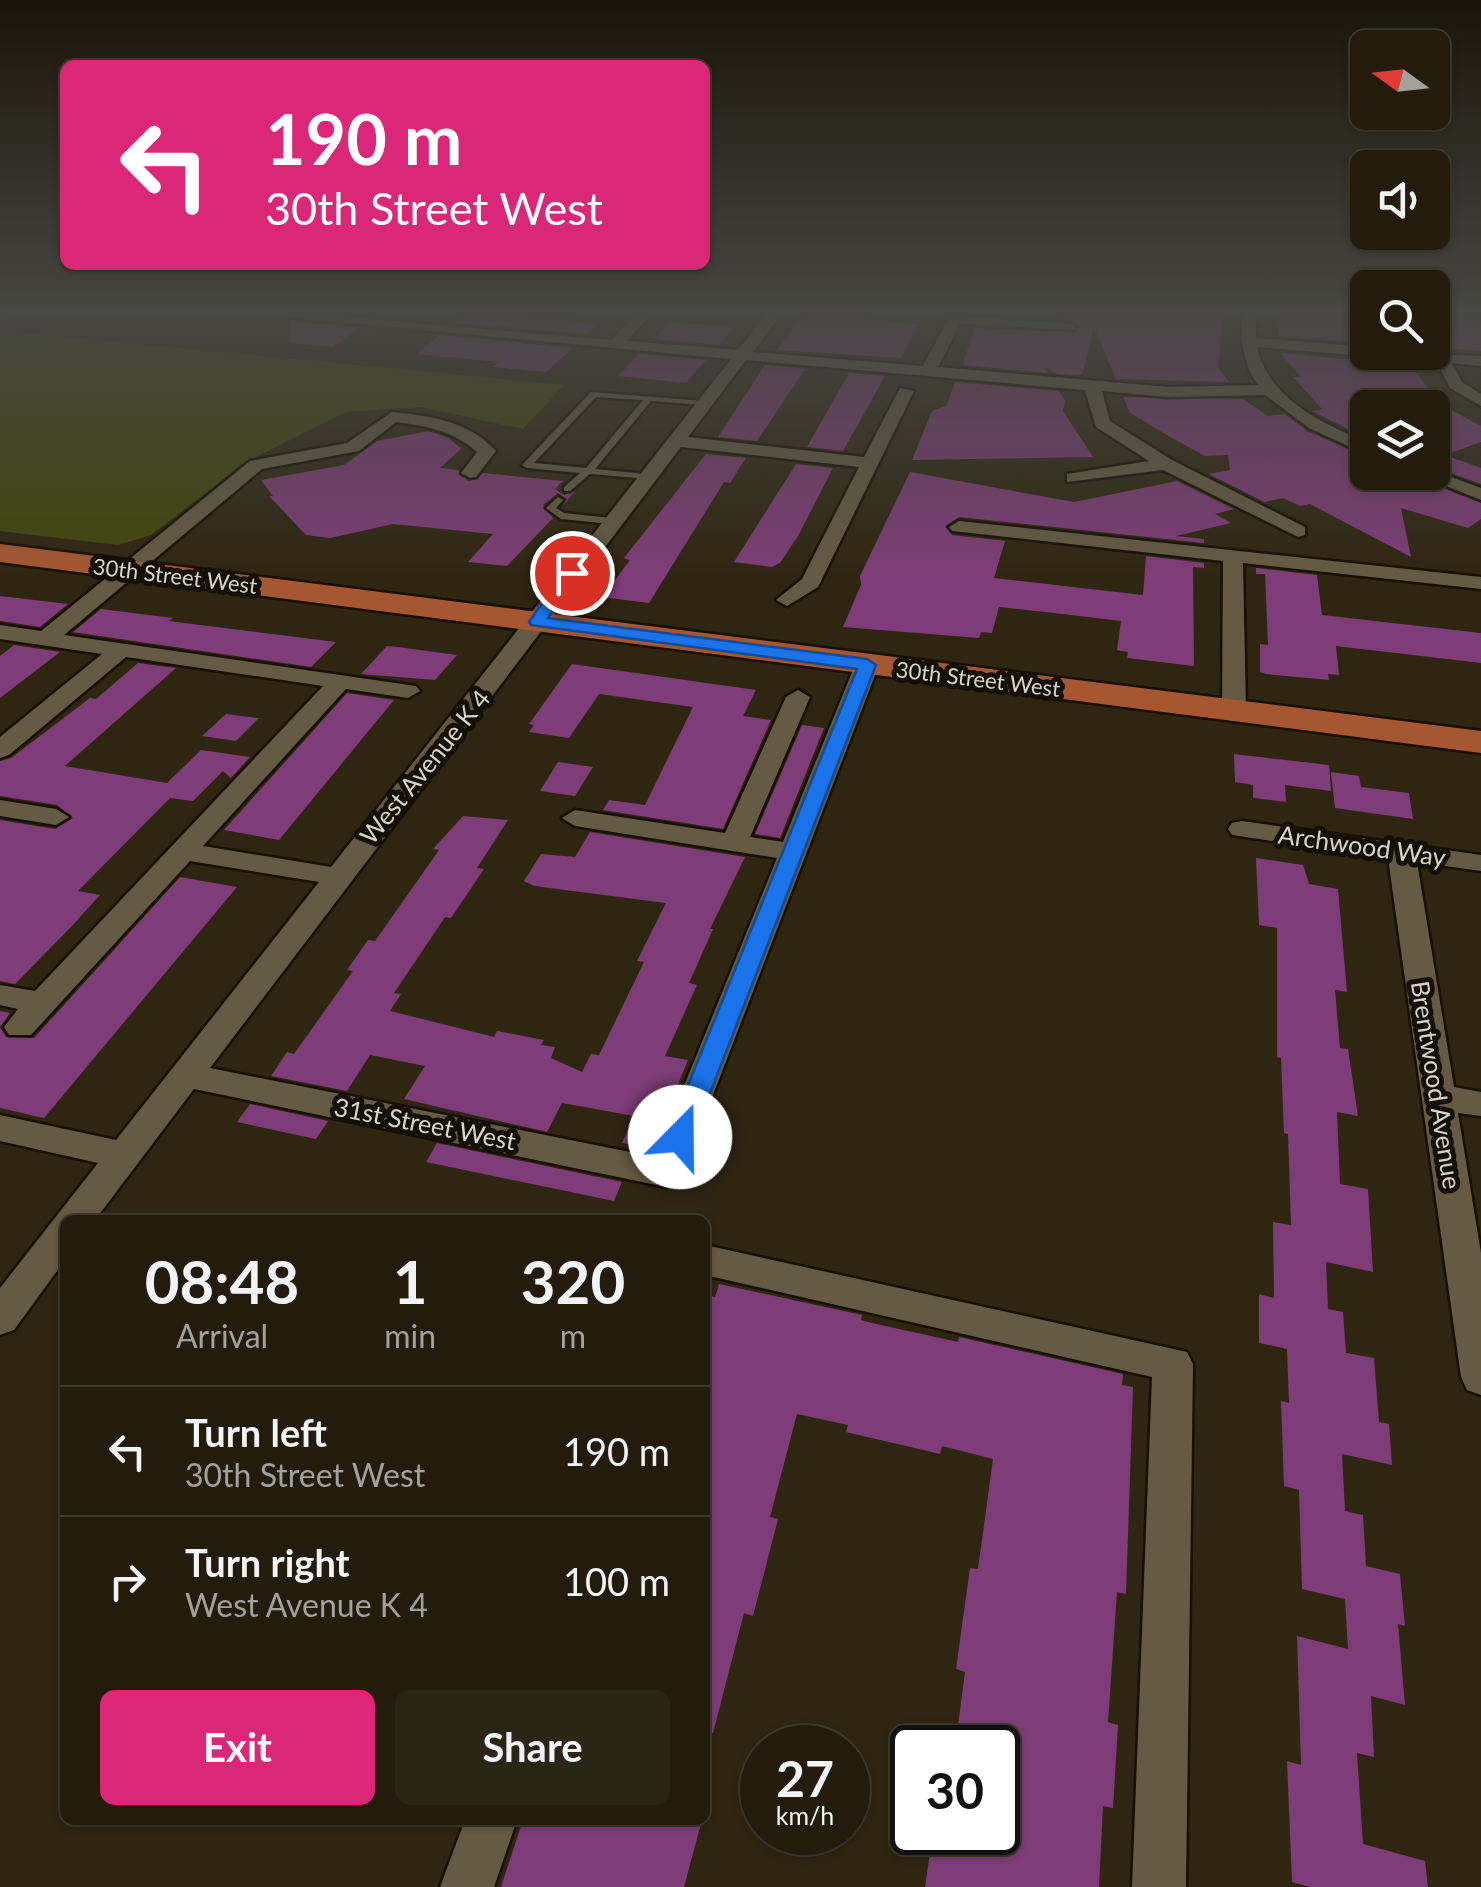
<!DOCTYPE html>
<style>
body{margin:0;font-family:Lato,sans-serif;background:#2b2516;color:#f1f3f6;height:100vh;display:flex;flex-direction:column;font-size:38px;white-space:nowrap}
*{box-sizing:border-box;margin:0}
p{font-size:32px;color:#a3a19d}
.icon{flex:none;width:55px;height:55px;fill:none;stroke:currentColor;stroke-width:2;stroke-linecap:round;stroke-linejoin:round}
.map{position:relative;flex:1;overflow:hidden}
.side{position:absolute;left:60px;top:1215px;width:650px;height:610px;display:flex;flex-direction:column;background:#231c0d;border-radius:15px;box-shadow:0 2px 8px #0004,0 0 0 2px #403a2e}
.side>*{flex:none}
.hud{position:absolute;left:60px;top:60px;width:650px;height:210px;border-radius:15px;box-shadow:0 2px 8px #0004,0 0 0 2px #403a2e;background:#db2777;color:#fff;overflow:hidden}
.needle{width:65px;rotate:285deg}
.buttons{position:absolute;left:1350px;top:30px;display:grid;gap:20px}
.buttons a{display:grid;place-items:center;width:100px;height:100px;border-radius:15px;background:#231c0d;box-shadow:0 2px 8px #0004,0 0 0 2px #403a2e;font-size:50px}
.speed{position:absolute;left:740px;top:1725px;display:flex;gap:20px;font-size:50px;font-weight:700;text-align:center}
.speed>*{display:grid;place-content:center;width:130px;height:130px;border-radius:50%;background:#231c0d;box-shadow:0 2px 8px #0004,0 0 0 2px #403a2e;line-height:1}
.speed small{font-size:25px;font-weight:400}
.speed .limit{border:5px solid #111;border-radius:15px;background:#fff;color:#111}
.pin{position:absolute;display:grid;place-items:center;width:85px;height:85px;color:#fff;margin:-42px;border:5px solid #fff;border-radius:50%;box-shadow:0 2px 10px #0007}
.me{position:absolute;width:110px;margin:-55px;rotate:22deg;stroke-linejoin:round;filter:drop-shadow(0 0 8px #0008)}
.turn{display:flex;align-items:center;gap:35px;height:210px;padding:0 40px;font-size:45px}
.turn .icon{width:130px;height:130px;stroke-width:2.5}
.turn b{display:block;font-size:70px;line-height:85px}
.eta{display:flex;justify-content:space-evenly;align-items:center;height:170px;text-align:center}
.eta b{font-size:60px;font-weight:700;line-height:70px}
.primary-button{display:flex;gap:20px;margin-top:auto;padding:20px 40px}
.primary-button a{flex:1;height:115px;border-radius:15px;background:#db2777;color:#fff;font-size:40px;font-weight:700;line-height:115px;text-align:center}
.primary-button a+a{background:#2b2516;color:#f1f3f6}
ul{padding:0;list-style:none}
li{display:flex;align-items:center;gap:30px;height:130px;padding:0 40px;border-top:2px solid #403a2e}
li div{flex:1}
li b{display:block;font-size:38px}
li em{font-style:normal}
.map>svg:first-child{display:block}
.green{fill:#42470c}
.building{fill:#7e3d78}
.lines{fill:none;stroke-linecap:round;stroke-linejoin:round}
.lane-casing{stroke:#170f00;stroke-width:5}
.street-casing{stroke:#170f00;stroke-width:5}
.primary-casing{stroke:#170f00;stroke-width:5}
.lane{fill:#655b44;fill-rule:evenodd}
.street{fill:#655b44;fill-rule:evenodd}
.primary{fill:#a65731;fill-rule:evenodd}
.route{fill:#1a73e8;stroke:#114b97;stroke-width:2.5}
.labels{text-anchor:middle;stroke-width:10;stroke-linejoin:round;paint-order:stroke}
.far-street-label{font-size:22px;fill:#dad5c8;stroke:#141007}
.street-label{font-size:25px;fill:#dad5c8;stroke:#141007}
</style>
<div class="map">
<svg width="1481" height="1887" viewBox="0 0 1481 1887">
<rect width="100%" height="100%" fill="#2f2611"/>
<!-- green -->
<path class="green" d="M0,331L564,385L523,429L422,407L346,412L246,462L151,535L118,545L0,531Z"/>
<!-- building -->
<path class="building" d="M467,313L579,318L573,322L598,324L588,334L456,323Z
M805,313H868L869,319L919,324L901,358L777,350Z
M1063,313H1224L1218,368L1229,382L1116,379L1094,327L1082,375L1057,374L1044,367L1048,373L963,365L974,328L1077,332L1080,326L1061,319Z
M1278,313H1368V343L1279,336Z
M1432,316L1481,319V351L1432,347Z
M291,321L360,328L332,347L290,343Z
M671,322L734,327L719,345L654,339Z
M440,335L573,348L546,372L493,367L499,362L416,354Z
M1280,353L1410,365L1440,404L1481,426V442L1445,455L1481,468V484L1432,466V408H1368V439L1312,411L1322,409L1293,377H1301Z
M639,354L706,360L686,383L618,376Z
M765,365L805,369L757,441L718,437Z
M849,373L885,376L843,451L807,447Z
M955,382L1059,391L1065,401L1063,411L1093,457L912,460L932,411L946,406Z
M1123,397L1243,399L1268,416L1285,414L1307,431L1368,458V472L1398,482L1417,478L1481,503V519L1468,528L1401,508L1411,557L1310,504L1300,506L1283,498L1264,502L1209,474L1230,470L1228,455L1205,456L1174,439L1130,413Z
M428,431L449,438L461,449L440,468L458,470L468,481L484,473L563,481L555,489L564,495L575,491L562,507L567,499L558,493L543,505L553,518L507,566L468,562L493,534L393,524L330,538L306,535L269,496H273L261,480L344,465L377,441Z
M706,454L746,458L730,483L724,482L649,603L602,597L630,560L624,558Z
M796,464L833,468L798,536L780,563L772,567L734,562Z
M910,472L1074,502L1177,481L1234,509L1215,514L1231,523L1176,536L1204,539V543L959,517L945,526L952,535L1005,541L994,578L1143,595L1146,556L1204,563V568L1193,567L1194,666L1127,658L1128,652L1117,650L1121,621L1045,612L999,607L992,633L981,632L979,638L843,627L861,585L860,576Z
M1256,568L1317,575L1322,615L1481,633V663L1336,646L1339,675L1328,674L1329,680L1266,674L1260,672V644L1268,645L1265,574H1256Z
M0,596L26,599L68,604L40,627L0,621Z
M101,609L173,618L169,621L336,642L311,667L73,632Z
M14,645L60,652L0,698V656Z
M387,646L398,647L457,655L435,680L361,674Z
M138,663L176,668L65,766L167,783L201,750L250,757L231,778L223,771L193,801L170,798L78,891L100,895L71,927L15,984L0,981V820L55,829L73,818L57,805L0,796V761L11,758L90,698L96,699Z
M572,664L756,690L743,716L771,720L723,829L603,810L609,800L645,805L693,707L599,694L569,738L529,732L534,725L529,724Z
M347,693L394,700L279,840L224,830Z
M226,714L259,718L236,741L202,736Z
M802,725L824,728L780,838L755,834Z
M1234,754L1329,765L1331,791L1285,785L1286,802L1253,798V785L1235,782Z
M558,762L593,767L575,796L540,791Z
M1331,772L1359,776L1361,787L1409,793L1413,819L1335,808Z
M463,816L508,820L477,868L484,869L451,918L445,917L394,993L401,994L390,1011L494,1037L497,1031L544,1040L541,1045L555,1047L551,1058L582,1072L591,1054L599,1055L644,962L637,961L666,903L534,886L524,881L541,854L575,857L590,832L745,857L710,929H713L689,983L697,985L665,1056L688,1060L652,1149L622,1143L634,1116L562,1103L547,1132L404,1099L425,1066L370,1055L347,1091L271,1076L287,1052L294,1054L353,971L347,970L368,940L375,941L439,850L433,849Z
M1256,858L1303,865L1309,884L1338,889L1347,992L1335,990L1340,1048L1348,1049L1358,1116L1337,1112L1340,1184L1368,1189L1373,1272L1326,1262L1328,1309L1343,1312L1346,1353L1374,1358L1379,1422L1389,1424L1392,1465L1342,1454L1345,1511L1363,1515L1366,1566L1400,1574L1405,1626L1398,1624L1405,1705L1371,1696L1374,1757L1357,1753L1363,1844L1425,1861L1428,1887H1310L1292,1882L1287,1761L1301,1765L1297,1636L1348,1649L1345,1599L1302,1589L1299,1490L1284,1486L1281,1401L1289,1403L1287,1349L1259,1343V1294L1274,1298L1273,1222L1291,1225L1288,1134L1284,1133L1281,1058L1277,1057V928L1259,925Z
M180,877L237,887L44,1118L0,1108V1011L10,1013L0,1027L6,1037L34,1038Z
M250,1104L328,1121L316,1139L237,1122Z
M437,1143L622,1182L614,1201L426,1162Z
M719,1284L862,1315L861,1320L872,1323L958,1342L959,1337L1123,1374L1122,1385L1133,1387L1126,1594L1117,1592L1108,1722L1118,1725L1113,1808L1103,1806L1099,1887H925L933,1832H998V1748H955L965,1672L956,1669L970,1568L978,1569L993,1459L942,1446L940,1454L846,1432L848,1425L797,1414L770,1517L778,1519L753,1616L744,1613L713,1733L705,1732V1295L715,1297Z
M523,1820H702L684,1887H501Z"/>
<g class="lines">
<!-- lane casing -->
<g class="lane-casing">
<path id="lane" d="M591,392L703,401L707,403L703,405L651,401L595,469L646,474L649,475V479L590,474L570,491H564V487L580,473L527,468L522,465ZM596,397L643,400L586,468L534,463Z
M558,497L563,500L556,508L564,513L611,518L616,521L611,524L561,519L546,508Z"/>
</g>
<!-- street casing -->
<g class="street-casing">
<path id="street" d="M0,313H17L0,322Z
M243,313H303L611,340L638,313H653L627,341L738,350L767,313H782L753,352L923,366L950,316L1069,323L1076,327L1074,330L960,324L938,367L1168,387L1258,385C1242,361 1241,341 1242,313H1256V338L1368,347V352L1481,356V366L1452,363L1462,382L1481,394V406L1450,388L1436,362L1257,347C1269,400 1322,423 1368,443V455L1309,428L1265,395L1168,397L1102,391L1110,421L1172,460L1305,527V535L1298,537L1163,470L1067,482V474L1149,461L1096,427L1085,390L746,360L688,437L864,457L900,388L914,391L818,587L787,606L776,600L802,579L859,467L681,447L210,1068L655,1157L777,858L575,826L562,818L575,810L725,833L786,697L798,690L810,697L750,837L783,842L855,665L859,660H875L879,665L679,1183L666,1187L194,1089L95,1220H65V1260L14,1330L0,1335V1288L98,1163L0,1141V1115L116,1140L319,882L190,861L31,1035H9L4,1027L18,1009L0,1005V985L35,991L323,686L126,657L9,755L0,758V737L102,654L0,639V625L41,631L250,461L347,443L392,412C430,416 469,421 496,451L476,477L470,478L461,473L477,452C453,431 427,426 396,422L359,451L262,469L64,635L416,686L420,691L408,698L346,689L203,846L331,867L731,359Z
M1432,470L1481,488V500L1411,472Z
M959,521L1481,577V589L1243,563L1246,711L1234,718L1222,711L1223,561L952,531L949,527Z
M0,800L56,809L69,817L56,825L0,816Z
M1242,821L1481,855V871L1417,862L1454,1087L1481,1092V1116L1458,1113L1481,1253V1395L1467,1390L1461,1377L1388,858L1232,835L1228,829L1232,823Z
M705,1245L1187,1352L1193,1364L1186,1887H1132L1152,1377L705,1275Z
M465,1820H517L494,1887H440Z"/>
</g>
<!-- primary casing -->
<g class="primary-casing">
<path id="primary" d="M0,544L1481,731V753L0,562Z"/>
</g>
<!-- lane -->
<use href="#lane" class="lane"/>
<!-- street -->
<use href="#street" class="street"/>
<!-- primary -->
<use href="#primary" class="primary"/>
</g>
<!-- sky -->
<linearGradient id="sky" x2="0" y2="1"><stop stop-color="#1a1509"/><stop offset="0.54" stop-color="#474743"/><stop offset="1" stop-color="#474743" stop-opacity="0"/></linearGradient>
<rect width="1481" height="577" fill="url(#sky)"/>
<!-- route -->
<path class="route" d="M566,569L579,573L548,618L867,659L876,665L693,1137L680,1147L667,1137L857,669L531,625L529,622Z"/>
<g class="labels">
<!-- far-street labels -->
<g class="far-street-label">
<text transform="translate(175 576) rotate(7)" y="8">30th Street West</text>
<text transform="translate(978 679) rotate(7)" y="8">30th Street West</text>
</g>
<!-- street labels -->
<g class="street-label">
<text transform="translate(425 767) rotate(-51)" y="9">West Avenue K 4</text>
<text transform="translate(1362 846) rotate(8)" y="9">Archwood Way</text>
<text transform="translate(1436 1085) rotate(81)" y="9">Brentwood Avenue</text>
<text transform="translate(425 1124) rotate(11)" y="9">31st Street West</text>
</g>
</g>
</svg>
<div class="buttons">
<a><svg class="needle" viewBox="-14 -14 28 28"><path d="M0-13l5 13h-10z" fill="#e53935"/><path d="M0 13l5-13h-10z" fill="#a3a19d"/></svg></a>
<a><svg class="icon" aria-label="sound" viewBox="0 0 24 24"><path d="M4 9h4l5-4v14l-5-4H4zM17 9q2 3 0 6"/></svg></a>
<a><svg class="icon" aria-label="search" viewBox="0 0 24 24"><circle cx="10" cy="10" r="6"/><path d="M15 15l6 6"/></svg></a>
<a><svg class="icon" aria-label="layers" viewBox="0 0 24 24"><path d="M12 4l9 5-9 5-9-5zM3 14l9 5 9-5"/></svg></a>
</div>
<div class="speed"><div>27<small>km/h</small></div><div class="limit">30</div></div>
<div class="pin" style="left:572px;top:573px;background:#d93025"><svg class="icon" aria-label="arrive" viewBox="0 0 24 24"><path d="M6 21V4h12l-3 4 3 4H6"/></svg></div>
<svg class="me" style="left:680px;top:1137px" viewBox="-20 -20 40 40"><circle r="19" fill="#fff"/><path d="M0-13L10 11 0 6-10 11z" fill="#1a73e8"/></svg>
<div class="hud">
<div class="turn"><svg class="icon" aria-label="left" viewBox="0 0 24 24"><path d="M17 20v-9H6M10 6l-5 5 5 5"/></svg><div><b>190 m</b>30th Street West</div></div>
</div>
<section class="side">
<div class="eta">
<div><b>08:48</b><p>Arrival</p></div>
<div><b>1</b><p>min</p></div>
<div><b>320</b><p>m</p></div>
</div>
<ul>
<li><svg class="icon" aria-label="left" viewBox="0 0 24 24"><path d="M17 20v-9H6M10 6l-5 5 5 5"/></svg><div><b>Turn left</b><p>30th Street West</p></div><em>190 m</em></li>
<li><svg class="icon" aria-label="right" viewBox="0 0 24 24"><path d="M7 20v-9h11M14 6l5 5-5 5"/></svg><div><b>Turn right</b><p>West Avenue K 4</p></div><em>100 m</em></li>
</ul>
<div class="primary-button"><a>Exit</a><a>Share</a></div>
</section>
</div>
